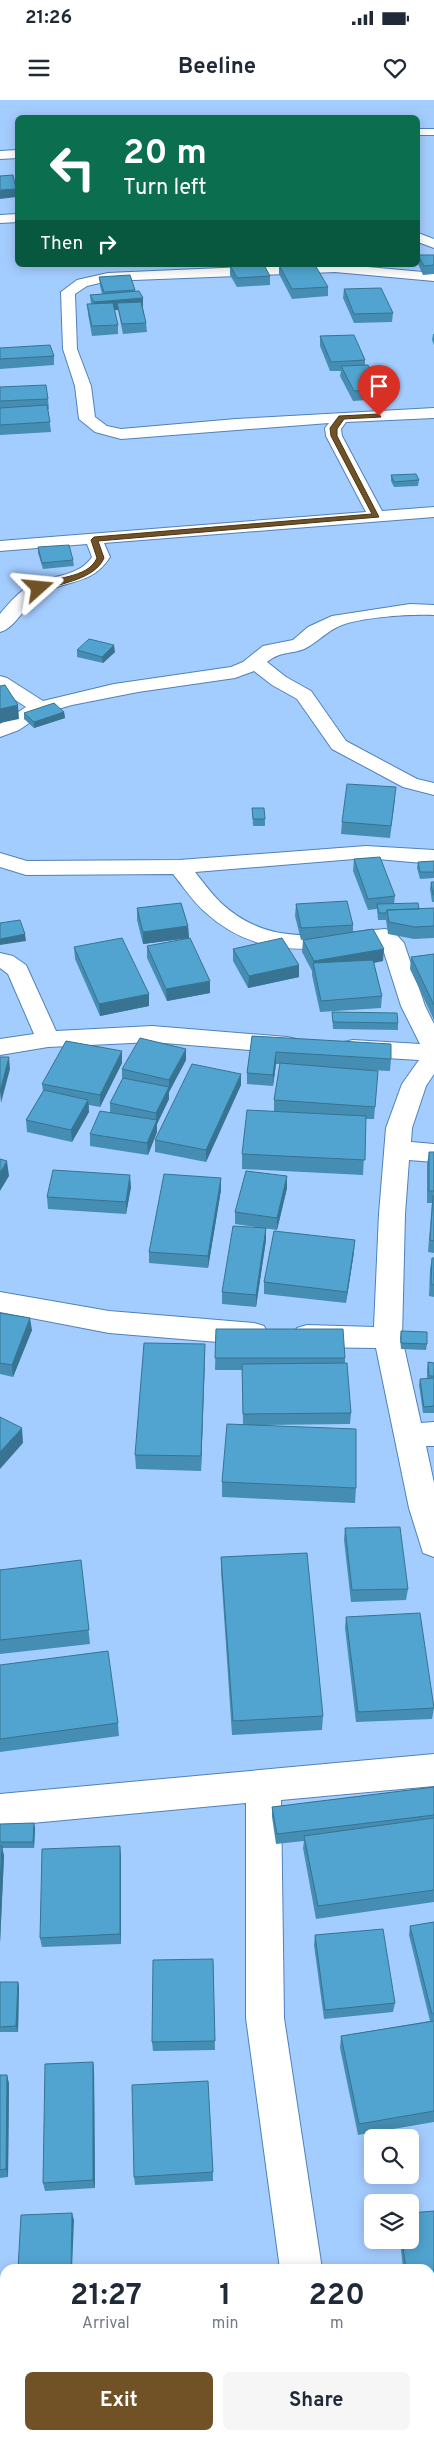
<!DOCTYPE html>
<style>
body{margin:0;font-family:Overpass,sans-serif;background:#f6f6f7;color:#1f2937;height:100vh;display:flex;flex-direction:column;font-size:19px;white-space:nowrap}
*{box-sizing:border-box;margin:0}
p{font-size:16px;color:#747a83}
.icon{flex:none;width:28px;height:28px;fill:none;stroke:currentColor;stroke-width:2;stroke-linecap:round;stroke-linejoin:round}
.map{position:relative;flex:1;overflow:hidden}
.side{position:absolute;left:0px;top:2164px;width:435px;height:176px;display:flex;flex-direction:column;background:#fff;border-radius:15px 15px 0 0;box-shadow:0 2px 12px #0003}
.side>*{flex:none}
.top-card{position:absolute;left:15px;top:15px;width:405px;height:152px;border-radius:8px;box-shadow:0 2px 12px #0003;background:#0b6e4f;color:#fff;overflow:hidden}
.buttons{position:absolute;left:364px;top:2029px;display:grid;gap:10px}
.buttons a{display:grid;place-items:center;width:55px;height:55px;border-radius:8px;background:#fff;box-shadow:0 2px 12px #0003;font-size:25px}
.pin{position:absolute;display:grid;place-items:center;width:42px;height:42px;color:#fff;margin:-51px -21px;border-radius:50% 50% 50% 0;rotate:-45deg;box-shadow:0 0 5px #0007}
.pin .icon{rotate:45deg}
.me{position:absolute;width:55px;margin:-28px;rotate:72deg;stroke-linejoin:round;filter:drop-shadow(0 0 4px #0008)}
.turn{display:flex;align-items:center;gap:18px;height:105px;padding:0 25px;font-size:22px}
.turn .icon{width:65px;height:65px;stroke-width:2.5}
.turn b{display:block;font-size:35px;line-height:42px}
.then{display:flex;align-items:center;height:48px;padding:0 25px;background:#0003;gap:10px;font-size:19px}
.eta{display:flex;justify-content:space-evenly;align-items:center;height:85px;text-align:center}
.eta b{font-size:30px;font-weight:700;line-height:35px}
.action{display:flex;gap:10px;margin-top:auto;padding:10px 25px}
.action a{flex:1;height:58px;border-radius:8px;background:#715227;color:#fff;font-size:20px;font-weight:700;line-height:58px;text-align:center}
.action a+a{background:#f6f6f7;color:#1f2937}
.status{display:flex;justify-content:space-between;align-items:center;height:35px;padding:0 25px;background:#fff;direction:ltr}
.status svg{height:14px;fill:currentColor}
header{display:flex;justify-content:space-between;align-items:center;height:65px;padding:0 25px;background:#fff;font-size:22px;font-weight:700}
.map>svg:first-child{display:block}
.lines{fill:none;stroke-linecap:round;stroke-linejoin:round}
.minor-casing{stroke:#5081ba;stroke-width:2}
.minor{fill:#fff;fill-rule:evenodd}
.wall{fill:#458db2}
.shaded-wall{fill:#387391}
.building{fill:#50a4cf;stroke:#387391}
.route{fill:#715227;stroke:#493519}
</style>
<div class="status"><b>21:26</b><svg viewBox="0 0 49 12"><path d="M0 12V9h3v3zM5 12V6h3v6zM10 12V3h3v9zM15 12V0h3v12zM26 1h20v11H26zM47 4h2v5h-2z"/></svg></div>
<header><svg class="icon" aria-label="menu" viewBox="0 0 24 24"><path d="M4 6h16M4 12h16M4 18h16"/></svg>Beeline<svg class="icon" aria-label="heart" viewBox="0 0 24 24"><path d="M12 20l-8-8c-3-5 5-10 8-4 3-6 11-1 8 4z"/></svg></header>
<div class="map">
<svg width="434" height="2339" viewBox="0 0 434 2339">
<rect width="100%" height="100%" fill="#a4cdff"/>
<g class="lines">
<!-- minor casing -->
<g class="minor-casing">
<path id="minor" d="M418,29H434V35H418Z
M18,50V58L0,59V51Z
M18,114V122L0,123V115Z
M418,133L434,139V148L418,142Z
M289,165H346L434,173V181L335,172L108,181L87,186L75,194L77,249L91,286L95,317L107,326L121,329L236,319L434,308V318L346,322L341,329L342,336L382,411L434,407V417L104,443L110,457C91,487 66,478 40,495C25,504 16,528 0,532V514C9,503 19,491 32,485C51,475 79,477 92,457L87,444L0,451V441L366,412L326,336L325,328L329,323L121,339L95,332L79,319L75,286L63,249L61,192L77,180L108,173Z
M410,504L434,505V515C410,514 364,517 342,525C328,530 319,541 306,548C292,555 282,550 267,562L286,577L311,591L346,641L417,679L434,683V695L403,687L332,649L297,599L272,585L254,571L235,578L138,592L72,605L44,613L19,630L0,637V624L26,607L0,590V576L7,578L43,601L114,584L231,567L243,562L263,546L293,540L308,527L332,516Z
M366,746L434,750V764L366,758L195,772C203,782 211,793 220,802C270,849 323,834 385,829L393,831L404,843L425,906L434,924V974L426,986L412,1028L411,1042L434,1044V1062L409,1060L405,1114L402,1238L421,1323L434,1322V1346H426L434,1383V1457L423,1453L409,1408L376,1248L307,1247L297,1244L293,1236L297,1228L307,1225L374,1227L379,1114L386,1028L402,984L419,960L353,956L344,954L341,948L344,942L353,940L420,944L401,906L382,846L380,843C313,849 259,861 205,812C193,802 183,786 173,774L26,775L0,767V753L27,761L179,760Z
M0,853L13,856L26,865L56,931L152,926L287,937L296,939L299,945L296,951L287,953L152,942L48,947L0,955V939L34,934L8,874L0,868Z
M0,1192L109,1211L254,1223L264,1226L268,1234L264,1242L254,1245L109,1233L0,1212Z
M434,1654V1686L281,1700L284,1918L322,2169H280L246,1918V1703L0,1726V1694Z
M430,2231L434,2232V2274L430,2273Z
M0,2278H5V2322H0Z
M285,2335H329L330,2339H286Z"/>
</g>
<!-- minor -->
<use href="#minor" class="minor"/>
</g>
<!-- wall -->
<path class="wall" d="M418,155H434V174L423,175L418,164Z
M230,165L270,176V185L237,187L230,175Z
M279,165L328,187V196L292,199L279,174Z
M99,177L135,190L143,208L146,223L147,232L123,234L118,210H114L118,225V234L92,236L88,214L87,204H91L90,195L102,194L100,186Z
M344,189L393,213L392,222L354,223L343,198Z
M433,234H434V245L432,240Z
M320,236L365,260V265L382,289L381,299L353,301L340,276L341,271H330L320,246Z
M0,248L54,256V265L0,269Z
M0,287L48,299L49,309H48L51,332L0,335Z
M391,375L419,380L418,386L394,387L391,381Z
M38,447L73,460L74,466L43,469L38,453Z
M77,550L115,552L103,563L77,557Z
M64,612L65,618L34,628L24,619V613Z
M395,699L390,738L341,734L342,722Z
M252,708L265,719V726H253Z
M354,759L395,796L394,804L419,809L434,808V838L414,839L388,834L386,820H378L377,809L368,810L353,771Z
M434,761V778L420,779L417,768L418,762Z
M431,782H434V802H432L430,789Z
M296,804L353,825V832L383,861L374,863L382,896L381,908L320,912L312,875V871L302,852L303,840L309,839L301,840L295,816Z
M137,808L188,826L189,838L143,844L137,820Z
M147,846L210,893L167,901L147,858Z
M74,847L149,906L100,916L75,859Z
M233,849L299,877L248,888L233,861Z
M434,854V920L410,869L411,857Z
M332,912L398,923V930L333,929Z
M252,936L391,959L390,971L366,970L378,971L374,1019H366L363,1075L242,1069V1054L274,1011V1000L280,964H276L273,986L247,984V973Z
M122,951V963L100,1007L89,1005V1012L72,1042L27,1032L26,1020L43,991L42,984Z
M186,960L169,992V999L157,1024V1032L148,1055L90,1046V1034L110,1013V1003L122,979V969Z
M241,985L206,1062L155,1052V1040Z
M429,1052H434V1153L428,1152L432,1103H427V1064Z
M287,1076V1088L277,1130L235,1124V1112Z
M221,1078V1090L208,1168L149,1163V1152Z
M131,1087L126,1114L48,1109L47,1097Z
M266,1128V1140L256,1207L222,1204V1192Z
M354,1152L346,1203L264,1194V1182Z
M432,1158H434V1197L429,1196L430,1169Z
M0,1213L32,1230L13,1277L0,1274Z
M216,1229L345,1258V1263L351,1313L350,1324L264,1325L356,1388L355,1403L222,1397V1382L243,1325L242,1270H215Z
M401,1231L427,1244L426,1250L401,1249L400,1238Z
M205,1244L201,1371L136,1369L135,1355Z
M428,1262L434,1263V1313H423L419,1285L420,1279H427V1269Z
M345,1428L408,1489L406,1500L351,1502L344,1440Z
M221,1457L323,1616L322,1630L232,1635L221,1471Z
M81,1460L90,1544L0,1554V1470Z
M346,1517L434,1608L432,1619L356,1622L345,1528Z
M0,1565L118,1623L119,1636L0,1652Z
M434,1687V1802L316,1819L303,1748L304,1741L276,1744L272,1717V1707Z
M34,1723L35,1729L34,1748H2L4,1756L0,1843V1730Z
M121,1756V1844L42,1847L40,1838Z
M434,1822V2022L358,2035L340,1948L341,1936L430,1921L409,1835L410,1826Z
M315,1835L395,1903L393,1912L324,1919L314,1845Z
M213,1859L215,1950L153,1951L152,1942Z
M0,1882H18L19,1887L18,1932H0Z
M93,1962L94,1970L95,2088L45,2091L43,2083Z
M0,1975H7L9,1984L8,2077L0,2078Z
M213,2072V2081L135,2085L134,2077Z
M434,2111V2223H430V2169H403L400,2140H410Z"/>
<!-- shaded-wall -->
<path class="shaded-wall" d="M16,89V97L0,99V90Z
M143,198V208L119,210L117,203L118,210L94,212V202Z
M114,545L115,552L103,563L102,557Z
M18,605L19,619L0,623V609Z
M64,612L65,618L34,628V622Z
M188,826L189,838L143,844V832Z
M25,834L26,841L0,845V839Z
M384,849L383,861L315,873L313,867L314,861Z
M299,865V877L248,888L249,876Z
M210,881V893L167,901L166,889Z
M149,894V906L100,916L99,904Z
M186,949V960L169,992V980Z
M122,951V963L100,1007V995Z
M276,952V964L273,986V975Z
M9,957L10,969L1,1003L0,991Z
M241,974V985L206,1062V1050Z
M169,987V999L157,1024V1032L148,1055L147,1043L156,1022V1013Z
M88,1000L89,1012L72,1042L71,1030Z
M7,1061L9,1076L0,1091V1073Z
M130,1075L131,1087L126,1114V1102Z
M287,1076V1088L277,1130V1118Z
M221,1078V1090L208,1168V1156Z
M266,1128V1140L256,1207V1195Z
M355,1140L354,1152L346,1203L347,1192Z
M30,1218L32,1230L13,1277L12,1265Z
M205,1244V1259L201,1371V1356Z
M22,1328L23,1343L0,1369V1352Z
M34,1723L35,1729L34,1748L33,1742Z
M2,1746L4,1756L0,1843V1787Z
M120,1746L121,1756V1844L120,1834Z
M18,1882L19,1887L18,1932L16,1926Z
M93,1962L94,1970L95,2088L93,2080Z
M7,1975L9,1984L8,2077L6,2069Z
M72,2113L74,2120L72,2169H71Z"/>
<!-- building -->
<path class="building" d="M13,75L16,89L0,90V76Z
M418,155H434V165L424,166Z
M230,165H264L270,176L237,178Z
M279,165H315L328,187L292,189Z
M130,175L135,190L104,192L99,177Z
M381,188L393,213L354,214L344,189Z
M139,191L143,198L94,202L90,195Z
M141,202L146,223L122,224L117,203Z
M113,203L118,225L92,226L87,204Z
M354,235L365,260L331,262L320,236Z
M50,245L54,256L0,259V248Z
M368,265L382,289L354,291L341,266Z
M46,285L48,299L0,301V287Z
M47,305L50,322L0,325V308Z
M416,374L419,380L394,382L391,375Z
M69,445L73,460L42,463L38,447Z
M89,539L114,545L102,557L77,550Z
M5,585L18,605L0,609V586Z
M54,603L64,612L34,622L24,613Z
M347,684L396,687L391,726L342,722Z
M252,708H264L265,719H253Z
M380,757L395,796L368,799L354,759Z
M434,761V772H420L418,762Z
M431,782H434V795H433Z
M347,801L353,825L301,828L296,804Z
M181,803L188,826L143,832L137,808Z
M418,803L419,809L387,810L386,813H379L377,804Z
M434,808V826L415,827L389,822L387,810Z
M20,820L25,834L0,839V823Z
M373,829L384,849L314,861L303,840Z
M122,838L149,894L99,904L74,847Z
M190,838L210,881L166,889L147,846Z
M282,838L299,865L249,876L233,849Z
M434,854V905L411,857Z
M373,860L382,896L321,901L313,863Z
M332,912L397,913L398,923L333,922Z
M252,936L391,944V959L276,952L273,975L247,973Z
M140,938L186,949L169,980L122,969Z
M66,941L122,951L100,995L42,984Z
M0,957H9L0,991Z
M280,963L378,971L375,1007L274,1000Z
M192,964L241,974L206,1050L155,1040Z
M123,978L169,987L156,1013L110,1003Z
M44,990L88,1000L71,1030L26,1020Z
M247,1010L366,1016L365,1060L242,1054Z
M100,1011L157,1020L147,1043L90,1034Z
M429,1052H434V1091H429Z
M0,1059L7,1061L0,1073Z
M53,1070L130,1075L126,1102L47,1097Z
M246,1071L287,1076L277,1118L235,1112Z
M164,1074L221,1078L208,1156L149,1152Z
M433,1096H434V1141L430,1140Z
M233,1126L266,1128L256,1195L222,1192Z
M274,1131L355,1140L347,1192L264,1182Z
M432,1158H434V1185L431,1184Z
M0,1213L30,1218L12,1265L0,1263Z
M216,1229H343L345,1258H215Z
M401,1231L427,1232V1244L401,1243Z
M144,1243L205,1244L201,1356L135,1355Z
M428,1262L434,1263V1276H429Z
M347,1263L351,1313L243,1314L242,1264Z
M434,1278V1306L424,1307L420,1279Z
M0,1317L22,1328L0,1352Z
M227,1324L356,1329V1388L222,1382Z
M400,1427L408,1489L352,1490L345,1428Z
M307,1453L323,1616L233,1621L221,1457Z
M81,1460L89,1530L0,1540V1470Z
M420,1513L434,1608L358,1612L346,1517Z
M108,1551L118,1623L0,1639V1565Z
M434,1687V1715L277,1734L272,1707Z
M434,1718V1790L318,1806L304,1736Z
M34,1723L33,1742H0V1724Z
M0,1746H2L0,1787Z
M120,1746V1834L40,1838L42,1749Z
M434,1822V1913L432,1914L410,1826Z
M383,1829L395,1903L325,1910L315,1835Z
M213,1859L215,1941L152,1942L153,1860Z
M0,1882H18L16,1926L0,1927Z
M434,1921V2011L359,2024L341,1936Z
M93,1962V2080L43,2083L45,1964Z
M0,1975H7L6,2069L0,2070Z
M208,1981L213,2072L134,2077L132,1985Z
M434,2111V2216H430V2169H406L402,2140H410V2113Z
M72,2113L71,2169H18L21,2115Z
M434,2336V2339H360V2337Z"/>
<!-- route -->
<path class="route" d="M379,314L381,317L344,319L337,329V336L379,417L98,441L104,458C95,479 62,483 42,490L35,488C53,475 87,480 97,458L91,440L94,437L372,414L331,336L330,328L339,316Z"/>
</svg>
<div class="buttons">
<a><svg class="icon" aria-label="search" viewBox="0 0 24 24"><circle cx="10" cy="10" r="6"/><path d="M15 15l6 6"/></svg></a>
<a><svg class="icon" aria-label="layers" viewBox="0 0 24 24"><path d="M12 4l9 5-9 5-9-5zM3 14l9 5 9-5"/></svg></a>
</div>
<div class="pin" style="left:379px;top:316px;background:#d93025"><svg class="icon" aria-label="arrive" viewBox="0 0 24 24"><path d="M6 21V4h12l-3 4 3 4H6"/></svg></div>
<svg class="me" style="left:39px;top:488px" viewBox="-20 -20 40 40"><path d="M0-17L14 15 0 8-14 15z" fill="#715227" stroke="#fff" stroke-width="4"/></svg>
<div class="top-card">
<div class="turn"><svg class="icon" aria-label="left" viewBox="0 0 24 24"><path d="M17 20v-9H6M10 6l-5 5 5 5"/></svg><div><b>20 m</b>Turn left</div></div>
<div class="then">Then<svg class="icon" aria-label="right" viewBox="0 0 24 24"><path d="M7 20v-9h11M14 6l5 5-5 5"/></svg></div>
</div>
<section class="side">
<div class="eta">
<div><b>21:27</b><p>Arrival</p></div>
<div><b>1</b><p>min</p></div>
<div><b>220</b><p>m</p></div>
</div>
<div class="action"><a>Exit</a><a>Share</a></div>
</section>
</div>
